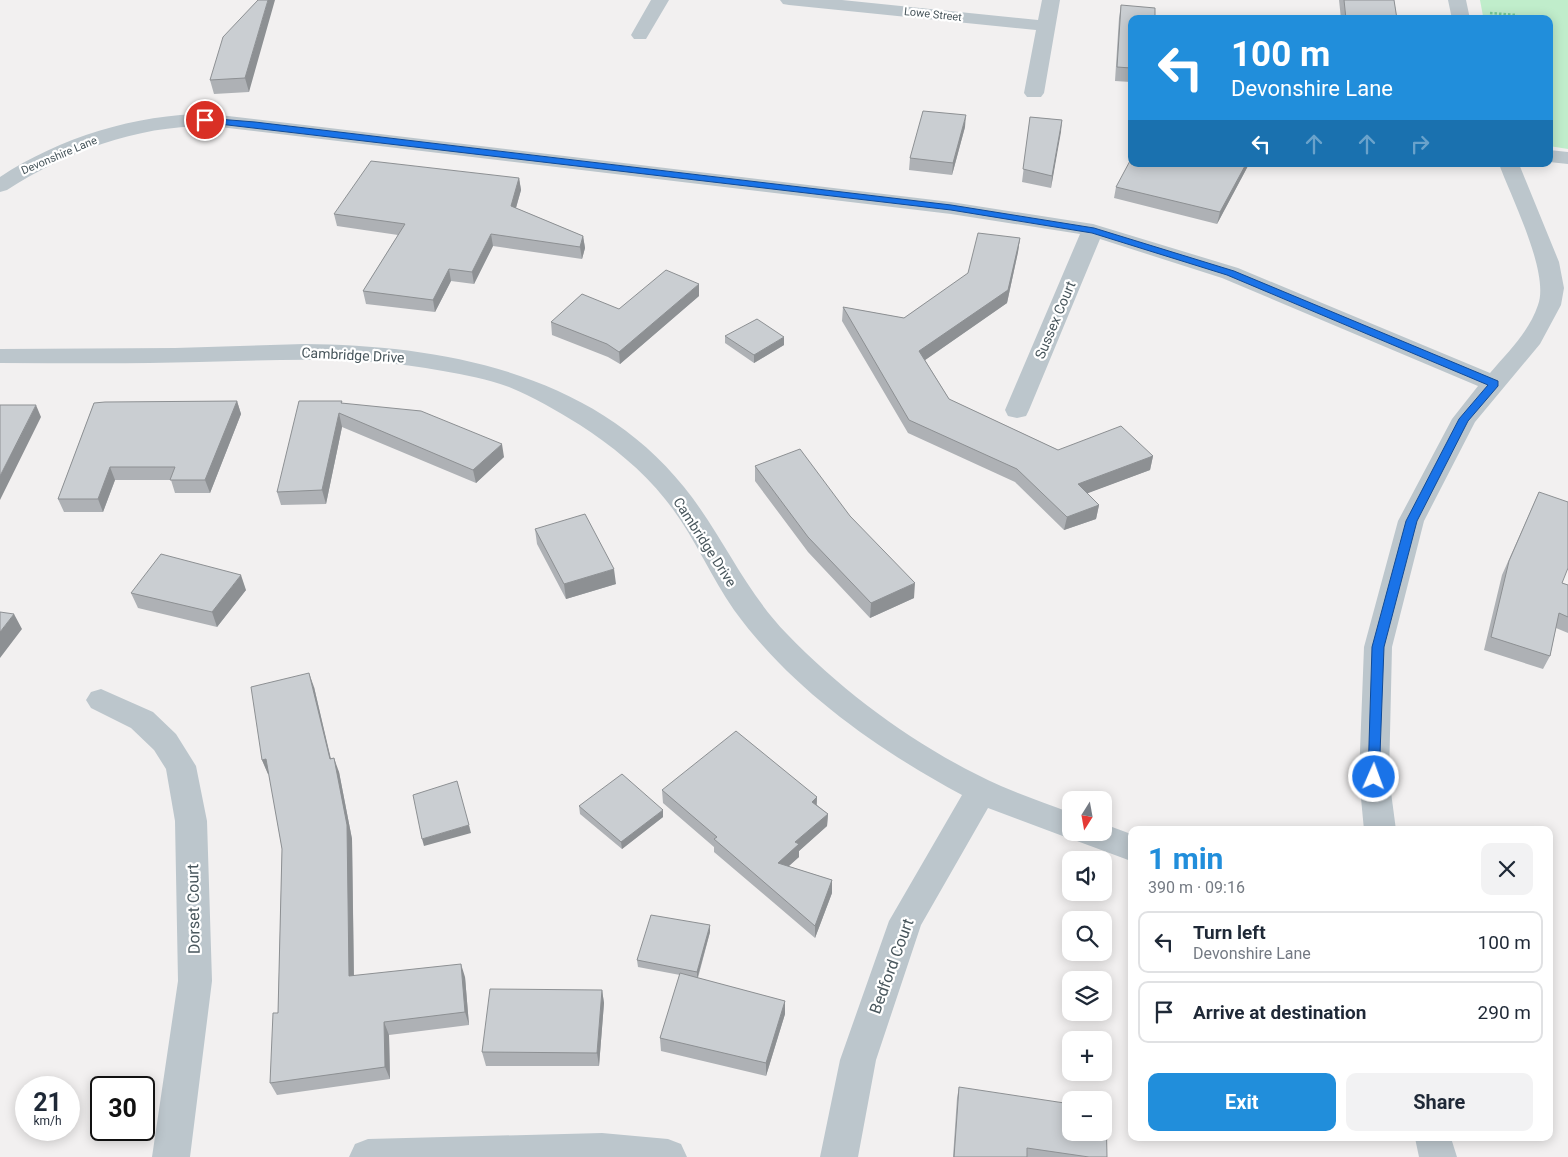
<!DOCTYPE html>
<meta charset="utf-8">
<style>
body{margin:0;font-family:Roboto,sans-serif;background:#f2f2f3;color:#1f2937;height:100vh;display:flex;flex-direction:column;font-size:19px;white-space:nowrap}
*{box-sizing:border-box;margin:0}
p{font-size:16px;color:#747a83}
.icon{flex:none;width:28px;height:28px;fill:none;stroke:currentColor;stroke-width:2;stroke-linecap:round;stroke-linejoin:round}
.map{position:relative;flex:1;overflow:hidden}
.panel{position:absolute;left:1128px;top:826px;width:425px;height:315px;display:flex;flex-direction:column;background:#fff;border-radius:10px;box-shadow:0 2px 12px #0003}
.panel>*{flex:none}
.guide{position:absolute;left:1128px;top:15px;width:425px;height:152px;border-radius:10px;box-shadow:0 2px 12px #0003;background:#218edb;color:#fff;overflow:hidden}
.needle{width:32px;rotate:191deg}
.controls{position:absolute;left:1062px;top:791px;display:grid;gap:10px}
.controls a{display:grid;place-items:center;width:50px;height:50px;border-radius:10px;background:#fff;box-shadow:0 2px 12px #0003;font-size:25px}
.speed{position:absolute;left:15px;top:1076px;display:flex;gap:10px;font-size:25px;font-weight:700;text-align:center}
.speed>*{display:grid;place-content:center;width:65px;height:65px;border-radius:50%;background:#fff;box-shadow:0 2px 12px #0003;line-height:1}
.speed small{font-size:12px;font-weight:400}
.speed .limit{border:2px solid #111;border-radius:8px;background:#fff;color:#111}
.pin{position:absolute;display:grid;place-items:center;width:42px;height:42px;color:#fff;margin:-21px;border:2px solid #fff;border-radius:50%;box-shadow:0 1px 5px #0007}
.me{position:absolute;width:55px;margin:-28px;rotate:2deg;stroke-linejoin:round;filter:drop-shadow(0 0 4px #0008)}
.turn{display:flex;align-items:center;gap:18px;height:105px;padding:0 20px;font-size:22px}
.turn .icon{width:65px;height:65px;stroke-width:2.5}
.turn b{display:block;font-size:35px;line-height:42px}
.lanes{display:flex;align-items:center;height:48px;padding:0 20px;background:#0003;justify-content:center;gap:25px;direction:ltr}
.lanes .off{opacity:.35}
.round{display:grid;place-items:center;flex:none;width:52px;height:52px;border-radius:10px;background:#f2f2f3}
.headline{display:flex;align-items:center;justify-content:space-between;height:85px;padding:0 20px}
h1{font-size:30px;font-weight:700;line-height:38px;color:#218edb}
.primary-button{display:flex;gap:10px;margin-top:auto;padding:10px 20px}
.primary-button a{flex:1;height:58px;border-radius:10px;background:#218edb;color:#fff;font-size:20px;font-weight:700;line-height:58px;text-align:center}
.primary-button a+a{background:#f2f2f3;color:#1f2937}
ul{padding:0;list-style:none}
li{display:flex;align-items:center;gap:15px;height:62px;margin:0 10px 8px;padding:0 10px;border:2px solid #e0e1e3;border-radius:10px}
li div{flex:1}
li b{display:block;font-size:19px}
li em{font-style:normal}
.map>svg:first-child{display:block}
.green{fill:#c0edcb}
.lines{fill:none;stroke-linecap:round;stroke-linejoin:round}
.path{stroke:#7aca97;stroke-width:2.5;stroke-dasharray:2.5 2;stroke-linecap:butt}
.street{fill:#bcc6cc;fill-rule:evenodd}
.wall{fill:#aeb1b5}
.shaded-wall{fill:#8d9093}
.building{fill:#caced2;stroke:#8d9093}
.route{fill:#1a73e8;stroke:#114b97}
.labels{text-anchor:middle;stroke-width:4.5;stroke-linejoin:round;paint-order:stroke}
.far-street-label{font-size:11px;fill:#48565c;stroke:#fff}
.street-label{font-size:14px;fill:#48565c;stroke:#fff}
.near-street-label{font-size:16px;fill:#48565c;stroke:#fff}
</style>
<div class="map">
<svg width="1568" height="1157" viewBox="0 0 1568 1157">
<rect width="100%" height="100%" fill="#f2f0f0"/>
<!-- green -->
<path class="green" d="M1480,0H1568V149L1549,146V19H1508L1483,16Z"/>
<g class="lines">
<!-- path -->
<path class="path" d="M1490,13L1517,15"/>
<!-- street -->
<path class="street" d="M651,0H669L646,39H634L631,35Z
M780,0H842L1038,20L1042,0H1060L1044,93L1041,97H1027L1024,93L1036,30L789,5L783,4Z
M1448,0H1466L1470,19H1452Z
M211,114L951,202L1093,224L1238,268L1490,373C1508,352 1529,332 1538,305C1550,273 1511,197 1499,164H1519L1559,262L1564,288L1561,305L1540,344L1475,422L1424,521L1392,647L1389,777L1396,830H1364L1359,777L1364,647L1398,521L1452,419L1478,386L1222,278L1100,239L1029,410L1026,416L1017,418L1008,416L1005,410L1080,234L951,214L211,126C139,125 67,151 7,190L0,192V177C60,137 140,113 211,114Z
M1549,150L1568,152V164L1549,162Z
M304,344C442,345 593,373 684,487C722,534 744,590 787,634C847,696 921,750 1001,786C1024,796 1048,804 1071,813V832H1104V824L1131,834V861L1077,841L1075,838L1071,839L1060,835L988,808L921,925L876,1060L858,1157H820L840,1060L889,921L962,795C877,749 792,690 734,610C709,574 693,533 665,499C642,470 611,445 580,425C557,411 534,397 509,387C488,379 465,375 443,371C360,355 283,360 199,362C133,364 66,363 0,363V349L175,348Z
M101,689L153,712L176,734L196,766L207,821L212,981L190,1157H152L178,981L175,821L166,769L154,750L131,728L91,708L86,700L91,692Z
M602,1133L668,1139L681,1144L687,1157H349L355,1144L368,1139Z
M1415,1138H1451L1457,1157H1419Z"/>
</g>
<!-- wall -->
<path class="wall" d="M258,0L249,92L214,94L210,80Z
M1339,0H1394L1397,19H1341Z
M1121,5L1131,19V82L1115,81L1119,18Z
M1030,117L1062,120L1051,188L1022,182Z
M965,127L952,175L909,170L910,158Z
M1131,164H1249L1217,224L1114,198L1116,187Z
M519,178L521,190L516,208L583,236L585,248L582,259L493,246L474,284L451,281L435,312L366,304L363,291L398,235L337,226L334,214Z
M1020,238L1018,252L1007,303L925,360L949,399L1058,450L1153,456L1150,470L1087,493L1099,505L1096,519L1064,530L1015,482L908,433L842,321L843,307L904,318Z
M699,296L620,364L608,357L552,335L551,322L619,309Z
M725,336L784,345L754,363L725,343Z
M237,401L241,414L210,493H175L171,480H115L103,512H64L58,499L94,403Z
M342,401V403L504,457L476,483L342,427L326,504L281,505L277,492Z
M755,466L914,598L870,618L808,552L755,481Z
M1539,492L1562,583L1568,585V633L1556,628L1550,656L1543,669L1484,650L1502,575Z
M535,529L616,584L566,599L537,544Z
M246,590L217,627L138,608L131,593Z
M314,687L331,759L339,772L352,839L354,976L465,977L469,1025L389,1035L390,1079L277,1095L270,1083L278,1013L282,849L269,774H268L262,760Z
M662,790L817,797V805L828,814L827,826L799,851V857L788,866L832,880V893L815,938L714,852V847L663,803Z
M579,806L663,817L622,849L580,814Z
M710,932L698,978L785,1001V1014L766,1076L661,1051L660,1038L680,975L638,967L637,960Z
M602,990L604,1003L599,1066H486L482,1052Z
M959,1087L1107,1157H953L957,1098Z"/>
<!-- shaded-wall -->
<path class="shaded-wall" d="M268,0H275L249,92L245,78Z
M966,115L965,127L952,175L953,163Z
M1062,120L1061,132L1051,188L1052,176Z
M1246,164H1249L1217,224L1220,212Z
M519,178L521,190L513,218L511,206Z
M491,234L493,246L474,284L472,272Z
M583,236L585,248L582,259L580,247Z
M1020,238L1018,252L1007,303L918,365L919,351Z
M449,269L451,281L435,312L433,300Z
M699,284V296L620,364L619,352Z
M784,337V345L754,363V355Z
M237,401L241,414L210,493L205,480Z
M36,405L41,417L0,500V476Z
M339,413L342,427L326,504L322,490Z
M502,444L504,457L476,483L473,470Z
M1153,456L1150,470L1075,498L1078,484Z
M110,467L115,480L103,512L98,499Z
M1099,505L1096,519L1064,530L1067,517Z
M614,569L616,584L566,599L564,584Z
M241,575L246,590L217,627L212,612Z
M915,583L914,598L870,618L871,603Z
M14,614L22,629L0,658V632Z
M309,673L314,687L334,773L330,759Z
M334,758L339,772L352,839L354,989L349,976Z
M266,759L272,773L268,774L262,760Z
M817,797L816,810L812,802Z
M663,810V817L622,849L621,842Z
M828,814L827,826L799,851V857L778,876V863L795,842Z
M469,825L471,833L424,846L422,839Z
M832,880V893L815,938V926Z
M710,925V932L697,979V972Z
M461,964L465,977L469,1025L465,1012Z
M602,990L604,1003L599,1066L597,1053Z
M785,1001V1014L766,1076V1063Z
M384,1022L389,1035L390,1079L385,1067Z"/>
<!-- building -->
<path class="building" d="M258,0H268L245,78L210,80L223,37Z
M1344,0H1394L1397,19H1346Z
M1121,5L1155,8V19H1131V68L1117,67Z
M923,111L966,115L953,163L910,158Z
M1030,117L1062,120L1052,176L1023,169Z
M1131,159V164H1246L1220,212L1116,187Z
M371,161L519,178L511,206L583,236L580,247L491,234L472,272L449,269L433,300L363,291L405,224L334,214Z
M978,233L1020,238L1008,290L919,351L949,399L1058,450L1121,426L1153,456L1078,484L1099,505L1067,517L1017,469L909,420L843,307L904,318L968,273Z
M666,270L699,284L619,352L607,344L551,322L582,294L619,309Z
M757,319L784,337L754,355L725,336Z
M237,401L205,480H170L175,467H110L98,499H58L94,403L105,402Z
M299,401H342L341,403L421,411L502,444L473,470L339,413L322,490L277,492Z
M0,405H36L0,476Z
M800,449L850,516L915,583L871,603L808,537L755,466Z
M1539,492L1568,502V568L1562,583L1568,585V617L1559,613L1550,656L1491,637L1509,561Z
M585,514L614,569L564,584L535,529Z
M161,554L241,575L212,612L131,593Z
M0,612L14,614L0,632Z
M309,673L330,759L334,758L347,825L349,976L461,964L465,1012L384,1022L385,1067L270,1083L273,1013H278L282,849L266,759L262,760L251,687Z
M736,731L817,797L812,802L828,814L795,842L799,844L778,863L832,880L815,926L714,839L717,837L662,790Z
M622,774L663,810L621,842L579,806Z
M457,781L469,825L422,839L413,795Z
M651,915L710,925L697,972L637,960Z
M680,973L785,1001L766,1063L660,1038Z
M490,989L602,990L597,1053L482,1052Z
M959,1087L1071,1104V1132H1104V1109L1106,1110L1107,1157H1089L1027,1148V1157H954Z"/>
<!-- route -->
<path class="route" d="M205,118L255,122L951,205L1094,228L1234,271L1498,381V386L1468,421L1417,521L1384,647L1379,781L1374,782L1368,777L1372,647L1406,521L1459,419L1488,385L1227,275L1092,233L951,210L202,122L201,120Z"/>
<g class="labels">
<!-- far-street labels -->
<g class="far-street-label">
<text transform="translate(933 14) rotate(6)" y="4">Lowe Street</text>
<text transform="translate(59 155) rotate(-23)" y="4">Devonshire Lane</text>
</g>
<!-- street labels -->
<g class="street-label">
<text transform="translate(1055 320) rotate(-67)" y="5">Sussex Court</text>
<text transform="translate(353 355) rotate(3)" y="5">Cambridge Drive</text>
<text transform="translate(705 542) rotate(57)" y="5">Cambridge Drive</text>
</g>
<!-- near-street labels -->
<g class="near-street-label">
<text transform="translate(193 909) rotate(-91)" y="6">Dorset Court</text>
<text transform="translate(891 966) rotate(-70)" y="6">Bedford Court</text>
</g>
</g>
</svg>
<div class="controls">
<a><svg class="needle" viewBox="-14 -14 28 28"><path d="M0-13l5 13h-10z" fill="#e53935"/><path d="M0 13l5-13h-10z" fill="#747a83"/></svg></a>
<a><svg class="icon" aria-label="sound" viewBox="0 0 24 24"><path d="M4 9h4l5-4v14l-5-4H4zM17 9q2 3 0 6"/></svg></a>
<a><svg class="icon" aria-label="search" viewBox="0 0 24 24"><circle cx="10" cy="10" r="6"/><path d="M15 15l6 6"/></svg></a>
<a><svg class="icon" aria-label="layers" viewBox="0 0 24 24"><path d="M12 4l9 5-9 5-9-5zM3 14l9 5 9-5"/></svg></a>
<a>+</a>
<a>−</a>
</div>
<div class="speed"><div>21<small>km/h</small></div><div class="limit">30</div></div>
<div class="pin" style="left:205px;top:120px;background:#d93025"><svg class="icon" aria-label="arrive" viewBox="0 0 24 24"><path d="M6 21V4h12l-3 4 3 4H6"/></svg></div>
<svg class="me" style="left:1374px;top:777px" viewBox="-20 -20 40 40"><circle r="17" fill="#1a73e8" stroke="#fff" stroke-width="3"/><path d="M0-11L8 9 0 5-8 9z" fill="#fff"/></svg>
<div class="guide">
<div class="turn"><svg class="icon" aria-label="left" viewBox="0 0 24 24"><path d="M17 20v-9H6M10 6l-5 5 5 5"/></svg><div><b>100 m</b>Devonshire Lane</div></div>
<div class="lanes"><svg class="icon" aria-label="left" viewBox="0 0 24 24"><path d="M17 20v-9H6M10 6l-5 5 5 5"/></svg><svg class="icon off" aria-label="ahead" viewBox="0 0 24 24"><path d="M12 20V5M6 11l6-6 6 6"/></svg><svg class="icon off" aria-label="ahead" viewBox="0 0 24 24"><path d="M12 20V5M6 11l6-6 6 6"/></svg><svg class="icon off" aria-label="right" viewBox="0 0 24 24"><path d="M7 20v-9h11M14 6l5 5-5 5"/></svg></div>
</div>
<section class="panel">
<div class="headline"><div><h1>1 min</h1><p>390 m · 09:16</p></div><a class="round"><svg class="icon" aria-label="close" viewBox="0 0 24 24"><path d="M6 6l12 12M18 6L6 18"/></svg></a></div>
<ul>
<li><svg class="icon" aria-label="left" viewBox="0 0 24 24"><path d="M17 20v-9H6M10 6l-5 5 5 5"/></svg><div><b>Turn left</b><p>Devonshire Lane</p></div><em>100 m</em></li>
<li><svg class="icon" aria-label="arrive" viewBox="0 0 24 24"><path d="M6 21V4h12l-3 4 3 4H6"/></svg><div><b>Arrive at destination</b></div><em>290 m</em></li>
</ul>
<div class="primary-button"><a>Exit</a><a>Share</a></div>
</section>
</div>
